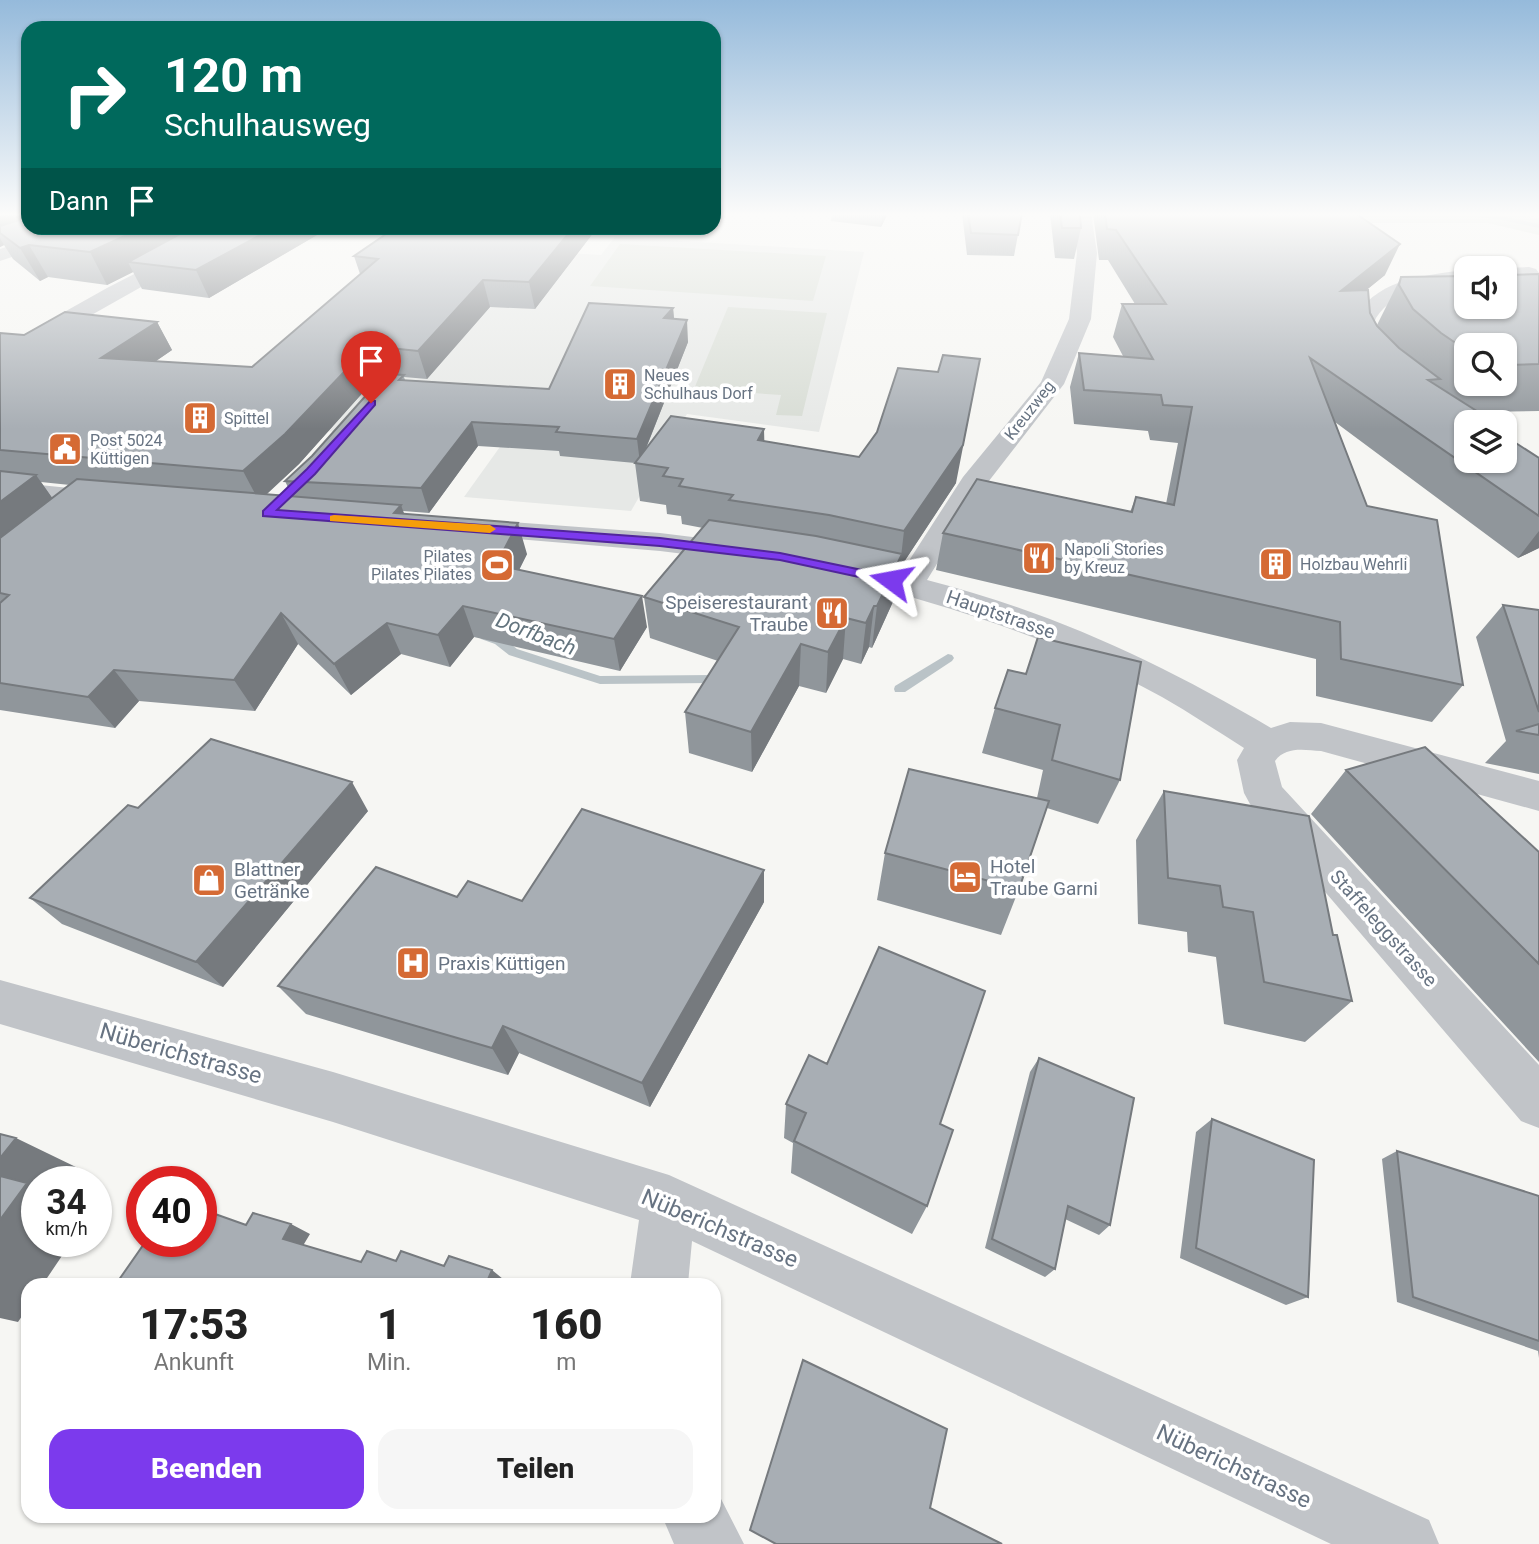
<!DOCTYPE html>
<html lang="de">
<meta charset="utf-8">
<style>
body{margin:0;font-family:Roboto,sans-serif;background:#f6f6f6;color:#222;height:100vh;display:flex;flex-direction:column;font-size:26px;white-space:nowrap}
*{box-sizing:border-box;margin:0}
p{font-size:23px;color:#767676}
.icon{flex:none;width:38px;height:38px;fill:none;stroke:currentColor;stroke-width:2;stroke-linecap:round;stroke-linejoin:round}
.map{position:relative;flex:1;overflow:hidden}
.panel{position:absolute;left:21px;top:1278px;width:700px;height:245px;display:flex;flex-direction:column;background:#fff;border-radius:21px;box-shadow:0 2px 5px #0004}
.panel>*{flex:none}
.guide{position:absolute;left:21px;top:21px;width:700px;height:214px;border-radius:21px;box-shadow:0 2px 5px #0004;background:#00695c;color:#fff;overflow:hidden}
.controls{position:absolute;left:1454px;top:256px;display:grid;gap:14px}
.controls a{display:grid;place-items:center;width:63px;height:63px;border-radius:14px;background:#fff;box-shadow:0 2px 5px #0004;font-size:35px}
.speed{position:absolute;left:21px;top:1166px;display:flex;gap:14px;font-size:35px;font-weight:700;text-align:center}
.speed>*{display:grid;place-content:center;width:91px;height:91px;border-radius:50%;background:#fff;box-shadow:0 2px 5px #0004;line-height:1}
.speed small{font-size:18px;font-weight:400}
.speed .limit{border:10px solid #d22;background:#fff;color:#111}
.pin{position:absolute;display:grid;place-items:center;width:60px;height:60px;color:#fff;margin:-72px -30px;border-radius:50% 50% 50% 0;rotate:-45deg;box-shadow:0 0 7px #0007}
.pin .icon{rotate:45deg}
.me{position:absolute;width:77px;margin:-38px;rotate:283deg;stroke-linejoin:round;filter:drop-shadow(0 0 5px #0008)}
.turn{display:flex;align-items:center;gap:24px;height:147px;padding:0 28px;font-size:32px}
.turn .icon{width:91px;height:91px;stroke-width:2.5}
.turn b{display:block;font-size:49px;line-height:60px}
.then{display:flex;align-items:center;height:66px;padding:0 28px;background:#0003;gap:14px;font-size:26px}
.eta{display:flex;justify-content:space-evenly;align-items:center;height:119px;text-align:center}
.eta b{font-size:42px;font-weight:800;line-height:49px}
.cta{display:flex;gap:14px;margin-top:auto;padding:14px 28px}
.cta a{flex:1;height:80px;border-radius:21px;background:#7c3aed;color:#fff;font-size:28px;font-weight:800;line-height:80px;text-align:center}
.cta a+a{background:#f6f6f6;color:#222}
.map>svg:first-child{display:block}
.built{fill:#e6e8e6}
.green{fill:#d7dcd4}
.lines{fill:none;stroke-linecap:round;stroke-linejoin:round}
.stream{fill:#bac3c7;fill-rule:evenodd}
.minor{fill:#c1c4c8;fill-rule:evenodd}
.wall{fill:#90969b;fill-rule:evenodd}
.shaded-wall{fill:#767a7e}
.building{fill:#a8aeb4;stroke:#767a7e;stroke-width:2}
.route{fill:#7c3aed;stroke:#51269a;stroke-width:2}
.slow{fill:#f59e0b}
.labels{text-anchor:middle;stroke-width:7;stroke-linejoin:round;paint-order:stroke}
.far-poi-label{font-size:16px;fill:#677382;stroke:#fff;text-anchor:start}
.far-street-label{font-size:16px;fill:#677382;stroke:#fff}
.poi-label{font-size:19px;fill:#677382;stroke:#fff;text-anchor:start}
.street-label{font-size:19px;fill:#677382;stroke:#fff}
.water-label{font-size:21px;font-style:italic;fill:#63747e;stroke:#fff}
.near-street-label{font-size:23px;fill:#677382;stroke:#fff}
</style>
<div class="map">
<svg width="1539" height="1544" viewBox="0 0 1539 1544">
<rect width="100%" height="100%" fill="#f6f6f3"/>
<!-- built -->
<path class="built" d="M615,237L864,252L819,432L687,414L631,511L464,497L502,444L297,429L481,248L601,255Z"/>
<!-- green -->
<path class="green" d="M1311,213H1510L1539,219V235L1488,223H1343Z
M620,244L826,256L813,301L590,286Z
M728,307L827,313L802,416L776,415L781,395L694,389Z"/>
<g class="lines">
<!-- stream -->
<path class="stream" d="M1445,213L1502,216L1539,224V228L1502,220Z
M485,632L503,638L517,649L600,676L713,675L719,679L713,683L600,684L509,655L495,644L481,639L479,636L481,633Z
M948,654L952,655L954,658L952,661L905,692H895L894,689L895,686Z"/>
<!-- minor -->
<path class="minor" d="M1073,213H1091L1097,253L1091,319L1064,384L985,486L927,580C1052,612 1161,663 1271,728L1290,722L1321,723L1539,781V811L1321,751C1304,750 1286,746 1275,761L1282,787L1539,1065V1128L1521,1121L1250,804L1244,793L1237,760L1244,748C1217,731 1190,713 1162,697C1060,640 950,606 837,577L833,570L837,563L848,560L901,573L963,477L1041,382L1069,319L1077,253Z
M64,228H89L86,232L0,261V249Z
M224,228H246L8,362L0,364V348L107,288Z
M1529,267L1536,269L1539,273L1536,277L1505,280V268Z
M1466,270V282C1435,286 1395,288 1376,318C1373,324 1371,333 1374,339C1377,346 1384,351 1387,357L1384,362H1368C1363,355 1355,348 1352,340C1348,330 1353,321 1357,314C1381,278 1427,275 1466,270Z
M0,481L109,492L119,494L123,500L119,506L109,508L0,497Z
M469,519L660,533L741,543L752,546L756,552L752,558L741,561L660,551L459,534L454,528L459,522Z
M0,980L333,1072L669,1175L1429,1520L1439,1544H1331L692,1241L688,1284H630L639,1220L333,1122L0,1024Z
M714,1491L718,1493L744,1544H674L662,1516H714Z"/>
</g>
<!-- wall -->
<path class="wall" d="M0,213L28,228H329L209,298L142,289L133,272L107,285L48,277L40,281L13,259L4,245L0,247Z
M832,213H888L881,227L831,221Z
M962,213H1022L1014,256L967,255Z
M1050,213H1080L1081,228L1074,259L1055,258Z
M1093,213H1355L1385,275L1366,290L1370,313L1377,325L1401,277L1539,274V411L1479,412L1466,422L1539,458V548L1518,558L1335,422L1367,506L1463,685L1432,722L1316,696V659L936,570L943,533L1130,512L1136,497L1166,504L1178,443L1150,440L1148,431L1074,424L1070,387L1079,353L1123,356L1113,337L1122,304H1135L1108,260H1099ZM1466,345H1505V383H1466Z
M395,228H597L535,309L490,307L427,379L404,377L405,380L549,389L673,308L674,319L688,342L645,451L764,441L956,483L900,568L896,595L872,648L869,647L861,664L843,659L826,693L799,686L752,772L689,753L685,712L718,661L650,638L644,597L703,528L682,524L681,516L667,514L666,505L640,501L635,463L560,456L559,451L478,446L429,513L403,511L404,514L527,554L519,570L647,627L620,671L474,637L450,667L401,654L351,695L298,644L255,711L139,701L115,728L0,710V333L24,335L157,322L172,350L156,361L252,367L360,274L354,256ZM375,379H381L312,456L285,481L292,496L267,494L299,464ZM41,482L70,485L52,498Z
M675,228H710L709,230Z
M1503,605L1539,610V774L1485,763L1506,741L1476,637Z
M1008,670L1120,780L1098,824L1047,808L1019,889L1001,935L877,900L885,853L1037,798L1043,770L982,753L995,708Z
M1346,770L1539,852V1062L1311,814Z
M1164,791L1333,935L1352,1001L1305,1042L1224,1024L1216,957L1188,952L1187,932L1138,924L1136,840Z
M138,808L368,811L223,987L62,924L30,898Z
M764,870V902L650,1107L519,1053L508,1075L306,1014L278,986L457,897L522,901Z
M1039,1058L1110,1225L1099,1235L1065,1219L1055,1269L1045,1277L985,1248L1030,1072Z
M786,1104L940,1124L927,1206L912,1234L791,1173L793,1143L784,1138Z
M1212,1119L1308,1297L1286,1305L1180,1258L1196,1132Z
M1397,1151L1539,1196V1358L1538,1351L1397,1302L1382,1159Z"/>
<!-- shaded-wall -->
<path class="shaded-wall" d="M0,213H28V228L0,233Z
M883,213H888L881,227Z
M142,228H218L128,262L133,272L107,285L90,252Z
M273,228H329L209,298L196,270Z
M573,228H597L535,309L529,282Z
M0,238L4,245L0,247Z
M1400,244L1385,275L1326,323L1341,291Z
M29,245L48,277L40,281L20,248Z
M483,280L490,307L427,379L418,351Z
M673,308L675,330L664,318Z
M687,320L688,342L640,463L637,439Z
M157,322L172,350L118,387L101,358Z
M390,348L399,377L375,379L299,464L259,501L243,471L365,350Z
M980,359L956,483L900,568L896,595L872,648L877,606L901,557L904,531Z
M472,422L478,446L429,513L421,488Z
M764,429L765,466L758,440Z
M36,475L58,506L0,552V502Z
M401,505L412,536L394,513Z
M518,523L527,554L506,596L496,565Z
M1539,531V548L1518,558Z
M642,596L647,627L620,671L614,639Z
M463,606L474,637L450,667L438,635Z
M874,606L869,647L861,664L866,623Z
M281,613L298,644L255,711L234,680Z
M846,618L843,659L826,693L828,652Z
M387,623L401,654L351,695L334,664Z
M801,644L799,686L752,772L751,732Z
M114,670L139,701L115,728L88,697Z
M352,782L368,811L223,987L196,962Z
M764,870V902L650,1107L642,1083Z
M503,1026L519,1053L508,1075L492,1048Z
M16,1138L80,1169L71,1181H37V1241H72L43,1284H28V1307L18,1322L0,1318V1158Z
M291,1224L310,1234L301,1249L283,1239Z
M492,1270L503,1279L501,1284H486Z"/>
<!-- building -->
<path class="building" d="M968,213H1022L1018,235L971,233Z
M1060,213H1080L1081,228H1062Z
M1105,213H1355L1400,244L1341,291L1368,290L1370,313L1377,326L1399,348L1440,379L1428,380L1494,422H1466V460H1505V436L1539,458V516L1310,358L1367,506L1437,520L1463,685L1341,659L1340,622L943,533L977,479L1132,512L1136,497L1174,505L1192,407L1163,405L1161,395L1084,390L1079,353L1153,359L1122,304H1166L1116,230L1107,229Z
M28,217V228H142L90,252L29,245L20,248L0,233V226Z
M191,228H273L196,270L128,262Z
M395,228H573L529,282L483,280L418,351L390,348L365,350L285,434L243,471L0,450V333L24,335L65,312L157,322L101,358L252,367L378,259L354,256Z
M1539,274V364L1505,365V345H1466V350L1441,333L1413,309L1399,285L1401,277L1466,276V306H1505V275Z
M589,303L673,308L664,318L687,320L637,439L556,432L559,427L472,422L421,488L285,481L312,456L385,374L404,375L399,380L549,389Z
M943,355L980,359L963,445L904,531L829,515L729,500L733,495L679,486L683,479L663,476L668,468L635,463L671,416L764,429L758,440L859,457L877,432L898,368L938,372Z
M0,471L36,475L0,502Z
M77,479L401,505L394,513L518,523L496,565L642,596L614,639L463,606L438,635L387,623L334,664L281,613L234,680L114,670L88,697L0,683V603L9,595L0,593V538Z
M709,520L816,536L902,554L877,606H874L866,623L846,618L828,652L801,644L751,732L685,712L739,627L644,597Z
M1503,605L1539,610V712Z
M1038,637L1141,662L1120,780L1052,760L1060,725L995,708L1008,670L1026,674Z
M1539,724V735L1516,731Z
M211,739L352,782L196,962L30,898L128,805L138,808Z
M1425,747L1539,852V964L1346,770Z
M909,769L1049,801L1019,889L885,853Z
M1164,791L1309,816L1333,935H1337L1352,1001L1264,982L1253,912L1223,907L1220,886L1168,878Z
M582,809L764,870L642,1083L503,1026L492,1048L278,986L376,867L457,897L468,881L522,901Z
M879,947L985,991L940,1124L953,1130L927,1206L794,1141L806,1113L786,1104L809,1055L827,1064Z
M1039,1058L1134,1098L1110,1225L1068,1206L1055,1269L992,1239Z
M1212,1119L1314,1160L1308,1297L1196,1248Z
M0,1134L16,1138L0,1158Z
M1397,1151L1539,1196V1341L1413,1297Z
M0,1176L27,1183L0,1220Z
M201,1209L246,1225L253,1213L291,1224L283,1239L361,1262L367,1251L396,1261L401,1251L444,1266L449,1256L492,1270L486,1284H116L146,1241H201Z
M803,1360L947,1429L930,1508L1002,1544H776L750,1530Z"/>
<!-- sky -->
<linearGradient id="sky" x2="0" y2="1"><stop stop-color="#95badb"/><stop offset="0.5" stop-color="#fbfbfa"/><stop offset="1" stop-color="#fbfbfa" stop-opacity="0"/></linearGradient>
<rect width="1539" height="429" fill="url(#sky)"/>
<!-- route -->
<path class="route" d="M371,400L375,401V405L315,474L277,510L660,538L780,553L891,576L897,580L891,584L780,560L660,546L263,516V511L307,469Z"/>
<!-- slow -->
<path class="slow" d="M334,515L490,525L496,529L490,533L330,521V516Z"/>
<!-- icons -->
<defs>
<g id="building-square" transform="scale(1.75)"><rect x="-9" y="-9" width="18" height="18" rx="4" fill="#d56a34" stroke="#fff"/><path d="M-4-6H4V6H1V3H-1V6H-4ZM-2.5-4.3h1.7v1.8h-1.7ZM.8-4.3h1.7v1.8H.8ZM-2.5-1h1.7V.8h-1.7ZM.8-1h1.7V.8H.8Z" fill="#fff"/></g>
<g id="civic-square" transform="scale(1.75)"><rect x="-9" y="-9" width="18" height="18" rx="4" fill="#d56a34" stroke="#fff"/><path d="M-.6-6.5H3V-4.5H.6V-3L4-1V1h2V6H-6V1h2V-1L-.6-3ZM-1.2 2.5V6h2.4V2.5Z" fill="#fff"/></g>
<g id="restaurant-square" transform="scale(1.75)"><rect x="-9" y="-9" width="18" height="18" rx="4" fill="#d56a34" stroke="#fff"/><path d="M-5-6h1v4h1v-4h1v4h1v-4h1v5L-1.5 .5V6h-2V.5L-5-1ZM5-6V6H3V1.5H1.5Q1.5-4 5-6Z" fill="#fff"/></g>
<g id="stadium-square" transform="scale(1.75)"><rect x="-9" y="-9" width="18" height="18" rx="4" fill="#d56a34" stroke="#fff"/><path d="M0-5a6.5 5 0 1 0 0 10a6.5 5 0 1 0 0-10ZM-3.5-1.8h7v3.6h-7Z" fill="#fff"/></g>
<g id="hotel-square" transform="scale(1.75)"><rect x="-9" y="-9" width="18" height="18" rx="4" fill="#d56a34" stroke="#fff"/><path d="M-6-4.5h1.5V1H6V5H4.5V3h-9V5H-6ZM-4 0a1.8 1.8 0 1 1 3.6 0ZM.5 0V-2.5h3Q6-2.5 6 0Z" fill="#fff"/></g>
<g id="shop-square" transform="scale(1.75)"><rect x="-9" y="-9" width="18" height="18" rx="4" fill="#d56a34" stroke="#fff"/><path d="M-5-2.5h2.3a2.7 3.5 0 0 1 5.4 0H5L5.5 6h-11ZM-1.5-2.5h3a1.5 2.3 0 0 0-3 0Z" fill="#fff"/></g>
<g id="hospital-square" transform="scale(1.75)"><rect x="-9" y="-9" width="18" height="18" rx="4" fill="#d56a34" stroke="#fff"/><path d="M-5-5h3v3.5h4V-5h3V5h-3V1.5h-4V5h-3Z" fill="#fff"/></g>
</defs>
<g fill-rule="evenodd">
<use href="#building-square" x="620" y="384"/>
<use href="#building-square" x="200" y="418"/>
<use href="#civic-square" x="65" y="449"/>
<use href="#restaurant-square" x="1039" y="558"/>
<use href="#building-square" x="1276" y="564"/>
<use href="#stadium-square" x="497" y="565"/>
<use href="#restaurant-square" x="832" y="613"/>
<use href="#hotel-square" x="965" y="877"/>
<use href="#shop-square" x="209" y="880"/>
<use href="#hospital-square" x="413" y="963"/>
</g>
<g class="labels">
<!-- far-poi labels -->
<g class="far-poi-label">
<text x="644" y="381">Neues<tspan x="644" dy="18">Schulhaus Dorf</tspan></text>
<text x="224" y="424">Spittel</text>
<text x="90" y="446">Post 5024<tspan x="90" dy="18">Küttigen</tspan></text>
<text x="1064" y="555">Napoli Stories<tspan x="1064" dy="18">by Kreuz</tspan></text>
<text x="472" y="562" text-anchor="end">Pilates<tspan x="472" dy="18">Pilates Pilates</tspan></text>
<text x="1300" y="570">Holzbau Wehrli</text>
</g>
<!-- far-street labels -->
<g class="far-street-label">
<text transform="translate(1029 410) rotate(-52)" y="6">Kreuzweg</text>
</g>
<!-- poi labels -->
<g class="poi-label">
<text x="808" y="609" text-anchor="end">Speiserestaurant<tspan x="808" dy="22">Traube</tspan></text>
<text x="990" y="873">Hotel<tspan x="990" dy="22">Traube Garni</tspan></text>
<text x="234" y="876">Blattner<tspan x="234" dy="22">Getränke</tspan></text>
<text x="438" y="970">Praxis Küttigen</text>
</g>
<!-- street labels -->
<g class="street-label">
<text transform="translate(1001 614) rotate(19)" y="7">Hauptstrasse</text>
<text transform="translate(1384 928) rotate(48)" y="7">Staffeleggstrasse</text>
</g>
<!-- water labels -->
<g class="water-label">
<text transform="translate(536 634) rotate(21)" y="7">Dorfbach</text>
</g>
<!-- near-street labels -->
<g class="near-street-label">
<text transform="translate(181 1053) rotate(16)" y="8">Nüberichstrasse</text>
<text transform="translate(720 1228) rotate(23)" y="8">Nüberichstrasse</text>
<text transform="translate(1234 1466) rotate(25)" y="8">Nüberichstrasse</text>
</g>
</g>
</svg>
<div class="controls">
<a><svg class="icon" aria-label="sound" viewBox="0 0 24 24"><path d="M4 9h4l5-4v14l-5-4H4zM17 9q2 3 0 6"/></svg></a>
<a><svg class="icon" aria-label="search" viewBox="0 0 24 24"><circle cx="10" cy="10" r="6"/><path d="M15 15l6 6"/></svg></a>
<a><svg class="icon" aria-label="layers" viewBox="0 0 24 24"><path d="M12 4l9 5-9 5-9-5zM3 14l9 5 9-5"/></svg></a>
</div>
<div class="speed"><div>34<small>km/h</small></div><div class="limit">40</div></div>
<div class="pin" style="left:371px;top:403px;background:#d93025"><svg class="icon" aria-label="arrive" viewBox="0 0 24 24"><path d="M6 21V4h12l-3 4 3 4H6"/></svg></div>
<svg class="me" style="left:891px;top:580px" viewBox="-20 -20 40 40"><path d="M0-17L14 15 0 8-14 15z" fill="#7c3aed" stroke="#fff" stroke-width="4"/></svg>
<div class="guide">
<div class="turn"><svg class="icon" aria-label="right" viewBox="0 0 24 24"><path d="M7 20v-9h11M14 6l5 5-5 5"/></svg><div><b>120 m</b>Schulhausweg</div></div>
<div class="then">Dann<svg class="icon" aria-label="arrive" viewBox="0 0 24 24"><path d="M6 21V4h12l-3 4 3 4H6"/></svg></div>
</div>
<section class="panel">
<div class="eta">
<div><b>17:53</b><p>Ankunft</p></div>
<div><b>1</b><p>Min.</p></div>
<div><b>160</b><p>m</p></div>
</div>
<div class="cta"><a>Beenden</a><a>Teilen</a></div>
</section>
</div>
